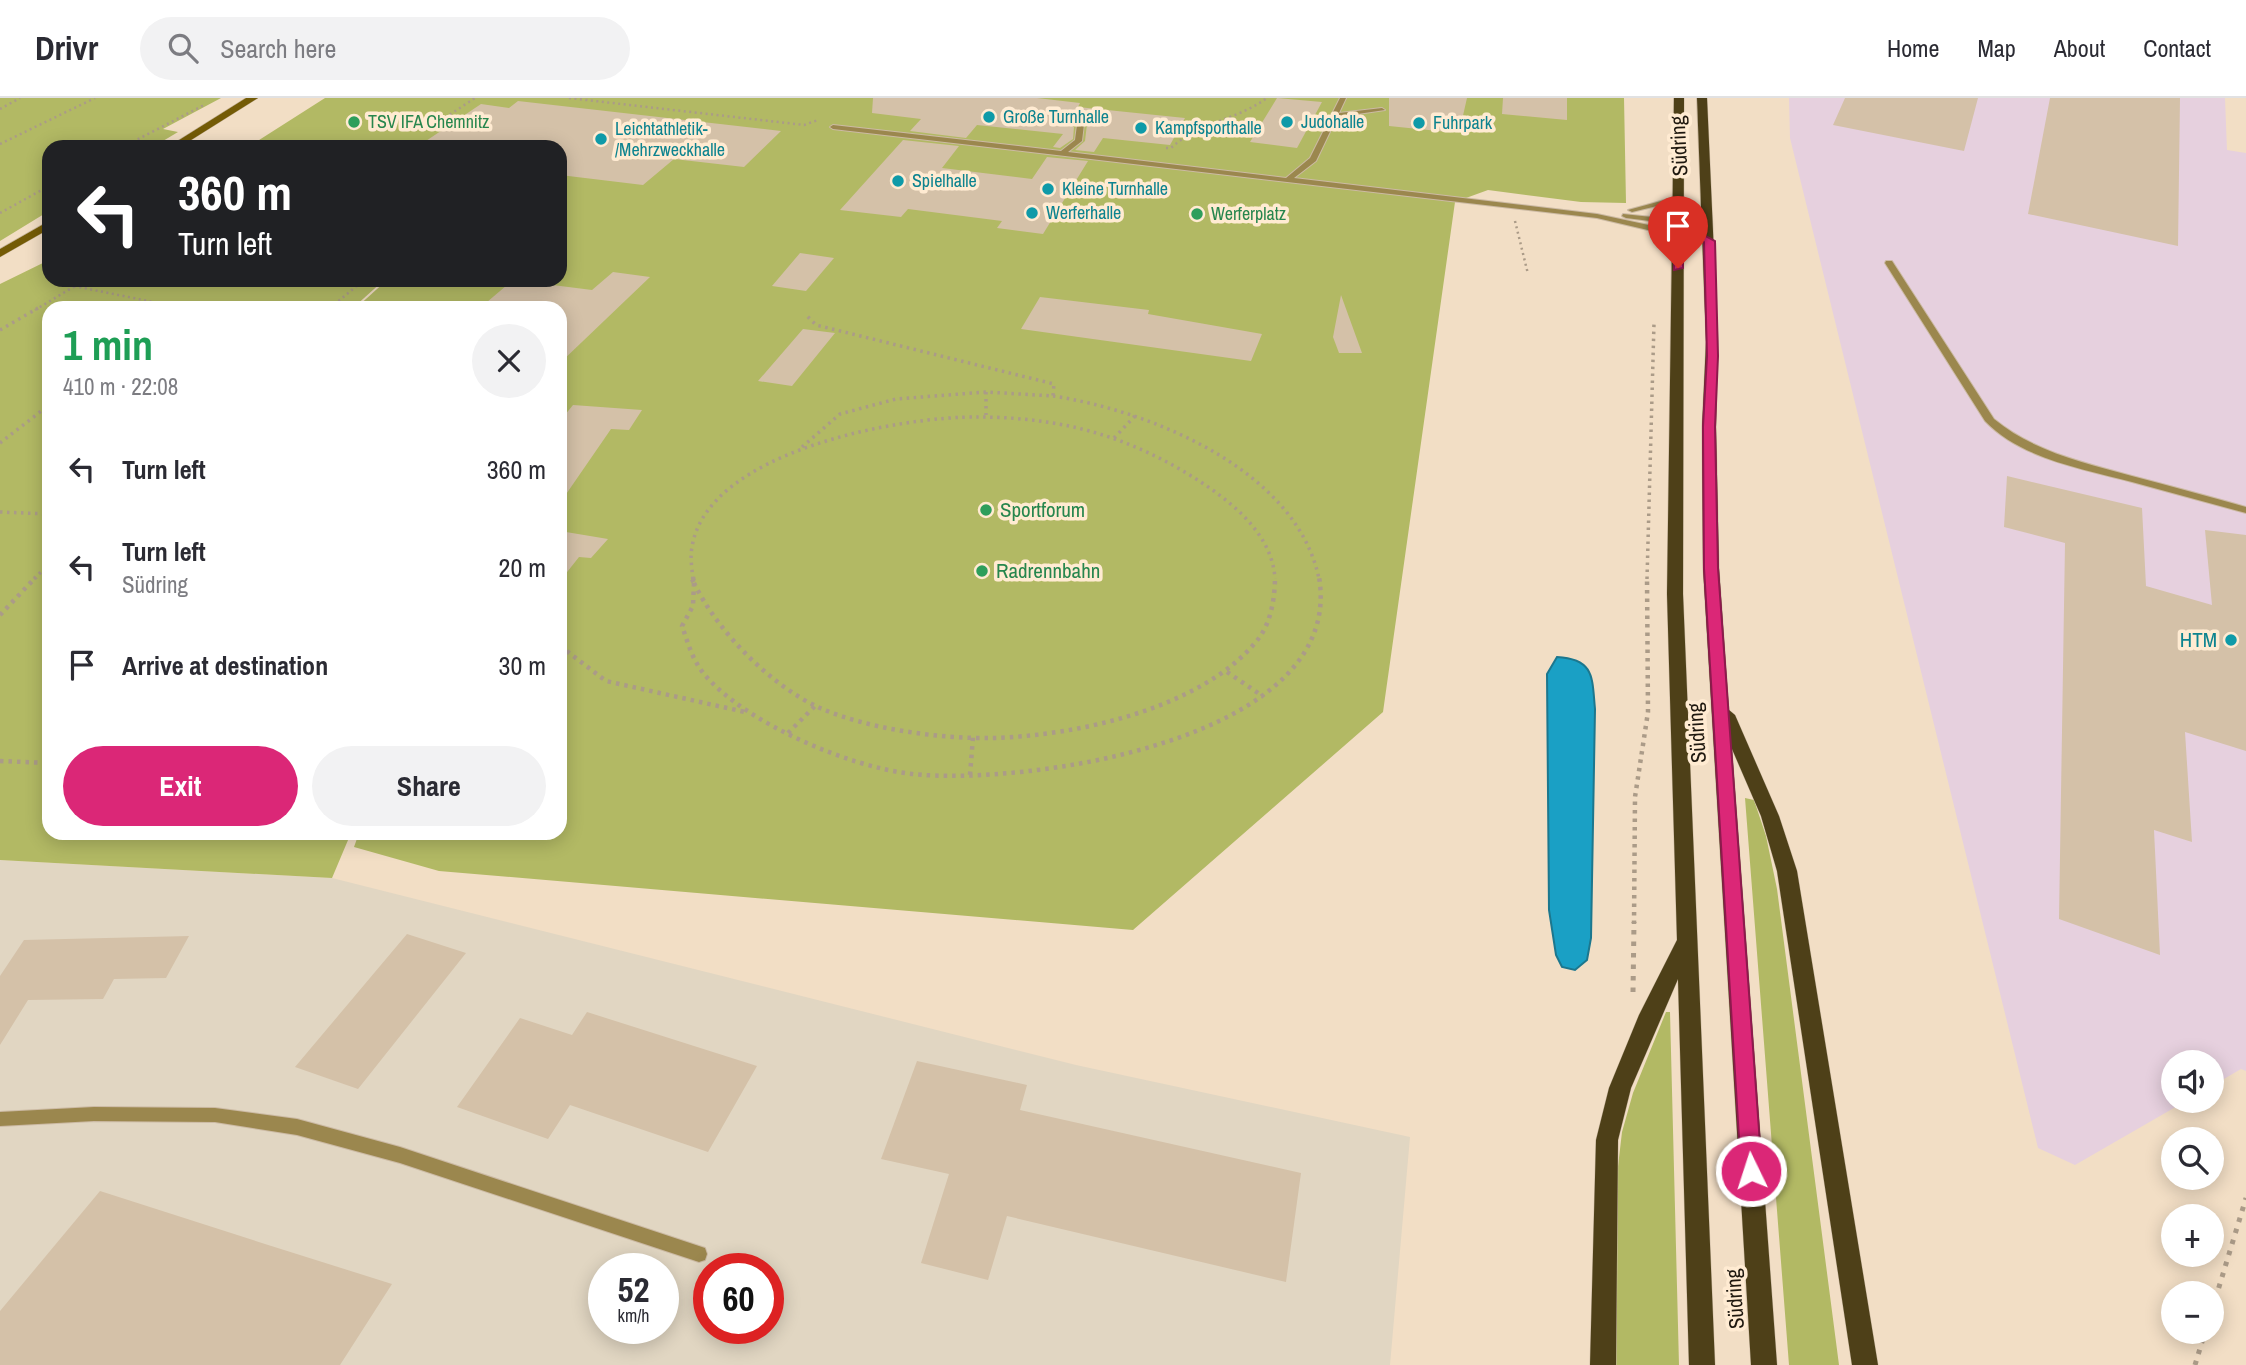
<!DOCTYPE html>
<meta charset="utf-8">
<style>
body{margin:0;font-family:"Archivo Narrow",sans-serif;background:#f2f2f3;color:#2b2b33;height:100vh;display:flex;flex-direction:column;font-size:26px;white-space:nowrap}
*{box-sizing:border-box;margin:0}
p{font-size:23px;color:#7c7c81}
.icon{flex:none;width:38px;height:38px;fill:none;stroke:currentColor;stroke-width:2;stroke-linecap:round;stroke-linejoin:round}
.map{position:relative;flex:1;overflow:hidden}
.side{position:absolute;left:42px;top:203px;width:525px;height:539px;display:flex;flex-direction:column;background:#fff;border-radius:21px;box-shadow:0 4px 18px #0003}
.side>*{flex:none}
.guide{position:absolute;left:42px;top:42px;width:525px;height:147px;border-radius:21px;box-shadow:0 4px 18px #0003;background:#202124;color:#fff;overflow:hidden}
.fabs{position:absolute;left:2161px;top:952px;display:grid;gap:14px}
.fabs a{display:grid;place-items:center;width:63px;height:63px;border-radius:50%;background:#fff;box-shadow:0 4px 18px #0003;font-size:35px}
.speed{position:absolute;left:588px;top:1155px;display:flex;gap:14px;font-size:35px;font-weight:700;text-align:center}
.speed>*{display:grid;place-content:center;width:91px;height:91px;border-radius:50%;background:#fff;box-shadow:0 4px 18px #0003;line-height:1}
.speed small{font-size:18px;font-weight:400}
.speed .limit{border:10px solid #d22;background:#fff;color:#111}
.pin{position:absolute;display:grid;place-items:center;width:60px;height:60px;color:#fff;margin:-72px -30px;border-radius:50% 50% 50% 0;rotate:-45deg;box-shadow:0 0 7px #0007}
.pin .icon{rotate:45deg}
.me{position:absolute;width:77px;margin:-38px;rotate:356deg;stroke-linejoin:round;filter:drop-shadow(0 0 5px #0008)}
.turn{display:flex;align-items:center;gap:24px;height:147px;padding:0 21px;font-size:32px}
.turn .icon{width:91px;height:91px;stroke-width:2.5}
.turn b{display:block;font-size:49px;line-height:60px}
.round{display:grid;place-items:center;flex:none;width:74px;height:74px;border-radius:37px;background:#f2f2f3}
.headline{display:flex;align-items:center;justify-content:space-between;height:119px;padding:0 21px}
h1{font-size:42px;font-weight:700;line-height:52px;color:#1e9e55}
.action{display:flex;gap:14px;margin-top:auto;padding:14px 21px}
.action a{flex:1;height:80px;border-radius:42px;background:#db2777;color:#fff;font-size:28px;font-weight:700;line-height:80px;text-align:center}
.action a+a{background:#f2f2f3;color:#2b2b33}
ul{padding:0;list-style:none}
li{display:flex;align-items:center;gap:21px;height:98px;padding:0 21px}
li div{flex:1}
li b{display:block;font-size:26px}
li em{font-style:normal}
header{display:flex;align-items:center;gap:42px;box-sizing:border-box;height:98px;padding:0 35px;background:#fff;border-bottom:2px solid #e1e1e2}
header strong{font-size:33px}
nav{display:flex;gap:38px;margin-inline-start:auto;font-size:24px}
.search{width:490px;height:63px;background:#f2f2f3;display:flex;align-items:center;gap:18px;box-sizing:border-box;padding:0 24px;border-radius:38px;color:#7c7c81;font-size:26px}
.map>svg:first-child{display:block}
.commercial{fill:#e1d6c2;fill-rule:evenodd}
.industrial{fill:#e6d0de}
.green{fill:#b2b964}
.water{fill:#1aa0c5;stroke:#1c778e;stroke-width:2}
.building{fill:#d4c1a8}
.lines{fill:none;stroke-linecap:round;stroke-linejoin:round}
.lane-casing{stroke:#ccbaa4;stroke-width:2}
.secondary-casing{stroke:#ccbaa4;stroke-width:1}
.primary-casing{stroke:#ccbaa4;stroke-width:1}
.path-far3{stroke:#ab9b88;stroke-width:2.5;stroke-dasharray:2 3.5;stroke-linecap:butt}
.path-far2{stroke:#ab9b88;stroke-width:3.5;stroke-dasharray:2.5 4.5;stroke-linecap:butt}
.path-far1{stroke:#ab9b88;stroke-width:4.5;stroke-dasharray:3.5 5;stroke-linecap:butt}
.path{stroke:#ab9b88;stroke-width:5;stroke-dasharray:4.5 7;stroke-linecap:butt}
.lane{fill:#9b874e;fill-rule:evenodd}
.secondary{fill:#745b06;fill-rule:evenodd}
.primary{fill:#4e4018;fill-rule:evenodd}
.route{fill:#db2777;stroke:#8e194d;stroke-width:2}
.culture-dot{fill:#0f9aa8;stroke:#ffebd2;stroke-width:2.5}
.leisure-dot{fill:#2e9e5b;stroke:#ffebd2;stroke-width:2.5}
.labels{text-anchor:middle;stroke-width:7;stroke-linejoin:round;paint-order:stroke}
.far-culture-label{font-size:18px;fill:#0d838f;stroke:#ffebd2;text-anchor:start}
.far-leisure-label{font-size:18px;fill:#27864d;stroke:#ffebd2;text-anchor:start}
.street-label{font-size:21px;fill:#1f180f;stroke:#ffebd2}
.leisure-label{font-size:21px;fill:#27864d;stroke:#ffebd2;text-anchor:start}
.culture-label{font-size:21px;fill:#0d838f;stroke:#ffebd2;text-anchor:end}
</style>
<header>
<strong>Drivr</strong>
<div class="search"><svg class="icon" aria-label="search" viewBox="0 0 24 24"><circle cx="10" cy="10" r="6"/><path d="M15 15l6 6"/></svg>Search here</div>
<nav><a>Home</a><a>Map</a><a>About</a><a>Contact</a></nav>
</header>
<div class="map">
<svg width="2246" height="1267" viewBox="0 0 2246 1267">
<rect width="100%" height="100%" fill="#f2dec5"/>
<!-- commercial -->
<path class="commercial" d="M0,762L332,780L1076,967L1410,1039L1390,1267H0ZM604,1171H663V1230H604ZM709,1171H768V1230H709Z"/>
<!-- industrial -->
<path class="industrial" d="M1789,0H2225L2227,52L2246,55V973L2241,971L2212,988V964H2174V1003H2186L2075,1067L2038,1050L1790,40Z"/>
<!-- green -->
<path class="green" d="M0,0H221L163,31L178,34L153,49H49V113L0,143Z
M325,0H1624L1626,105L1581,104L1488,92L1455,104L1383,614L1133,832L439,773L354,749L359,735H560V210H356L387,182H560V49H248Z
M49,162V182H384L353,210H49V735H351L332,780L0,762V186Z
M1745,700L1754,702L1766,738L1777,791L1839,1267H1789Z
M1666,914H1670L1679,1267H1616L1617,1077L1622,1034L1633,995Z"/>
<!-- water -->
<path class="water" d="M1557,559C1595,561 1592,580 1595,611L1591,840L1587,862L1575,872L1562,869L1556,857L1549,812L1547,576Z"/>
<!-- building -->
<path class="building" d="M873,0H1037L1080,5L1078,9L1185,20L1170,47L1103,40L1094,54L1075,52L1085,43L1087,26L1070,19L1063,23L1074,29L1073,41L1060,50L1053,49L1063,36L977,27L966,40L910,33L921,21L872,15Z
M1277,0L1322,4L1297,50L1250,44Z
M1389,0H1467L1462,22H1449L1448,34L1389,28Z
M1503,0H1567V22L1502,16Z
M1845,0H1978L1964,53L1833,27Z
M2050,0H2180L2178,148L2028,116Z
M518,3L781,33L744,69L674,61L643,87L560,77V49H417L481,6L509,10Z
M903,42L959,48L942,70L1032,81L1047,59L1088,63L1043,136L997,130L1002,123L908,111L901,119L840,112Z
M800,155L834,160L806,193L772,188Z
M613,174L650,179L560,265V210H480L513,182L592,192Z
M1341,197L1362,255H1339L1333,239Z
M1040,199L1149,212L1148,216L1262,236L1251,263L1021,231Z
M803,231L835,235L792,288L758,283Z
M573,307L642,312L629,332L611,331L560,405V323Z
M2007,378L2142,410L2146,488L2212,507L2205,432L2246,437V653L2185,634L2192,744L2154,732L2160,857L2059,821L2065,445L2004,429Z
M560,433L608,441L591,460L579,459L560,483Z
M407,836L466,855L358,991L295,969Z
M189,838L166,880L114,881L103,901L28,902L0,947V878L24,842Z
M587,914L757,968L708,1054L570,1007L548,1041L457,1009L520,920L572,937Z
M917,963L1027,987L1020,1012L1301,1075L1286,1184L1007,1118L988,1182L921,1165L949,1076L881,1061Z
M100,1093L265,1146L392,1186L340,1267H0V1213Z"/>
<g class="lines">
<!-- lane casing -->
<g class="lane-casing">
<path id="lane" d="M1340,0H1346L1339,15L1382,10L1385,12L1337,19L1316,63L1294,80L1597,116L1658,129L1682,144L1675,146L1652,133L1597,120L833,31L830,29L833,27L1061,53L1075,42L1077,27L1067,24L1066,23L1069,21L1084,26L1082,43L1068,54L1286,80L1310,60Z
M1679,98L1683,100L1682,102L1632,114L1628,112Z
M1623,116L1671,121L1714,143L1707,145L1666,125L1626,120L1622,118Z
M1886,163H1892L1994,321C2034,354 2083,364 2132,378C2170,388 2208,398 2246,409V415C2208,405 2170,394 2132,384C2084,371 2021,361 1985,323L1885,165Z
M94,1009L215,1010L297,1021L400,1049L699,1148L705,1150L707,1156L705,1162L699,1164L400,1065L297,1037L215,1024L94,1023L0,1028V1014Z"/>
</g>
<!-- secondary casing -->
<g class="secondary-casing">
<path id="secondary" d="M246,0H258L180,49H168Z
M49,123V131L0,159V151Z"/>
</g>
<!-- primary casing -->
<g class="primary-casing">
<path id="primary" d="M1674,0H1684L1683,496L1715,1267H1689L1678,881L1631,990L1618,1042L1616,1267H1590L1596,1042L1609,990L1639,917L1677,842L1667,496Z
M1697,0H1707L1718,244L1716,329L1719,470L1729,612L1735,617L1779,718L1797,773L1878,1267H1852L1777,773L1761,718L1732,651L1777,1267H1751L1703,470L1702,329L1706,244Z"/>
</g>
<!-- path-far3 -->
<path class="path-far3" d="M569,0L804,27L818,22
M0,11L20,0
M448,28L434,27L475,0
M0,46L95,0
M123,49L204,7
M1166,50H1171C1199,24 1237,22 1267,0
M0,115L49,88
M1515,123L1528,176
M74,188L183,210
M330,210L364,182
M35,212L85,182"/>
<!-- path-far2 -->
<path class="path-far2" d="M0,232L38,210
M986,294V317
M1053,298C1151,313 1297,372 1319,481
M1114,340L1135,318
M0,345L49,307
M802,349L840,316L896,301L986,294L1053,298L1054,286L816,227L805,216
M0,414L49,416
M34,481L49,466
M693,481C692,471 690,460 692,449C707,353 901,318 979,319C1009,319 1040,322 1069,328C1121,339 1170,362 1214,393C1243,414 1273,443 1275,481
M1647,481L1654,225"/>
<!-- path-far1 -->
<path class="path-far1" d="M693,479L694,485
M692,481L694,485
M694,485C717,533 771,588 820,610C868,631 940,641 992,640C1076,638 1205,610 1259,540C1271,524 1275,499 1275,479
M694,485L693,508L682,528C688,545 692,561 704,576C745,625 849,669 912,676C1023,688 1347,643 1319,479
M0,517L36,479
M560,548L606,583L745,614
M1227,574L1264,599
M788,635L816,607
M0,663L49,665
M970,677L973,639
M1634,826L1635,699L1648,614L1647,479"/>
<!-- path -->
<path class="path" d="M1633,894L1634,824
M2212,1212L2246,1100
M2195,1267L2205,1234"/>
<!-- lane -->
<use href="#lane" class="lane"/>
<!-- secondary -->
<use href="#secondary" class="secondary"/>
<!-- primary -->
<use href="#primary" class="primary"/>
</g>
<!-- route -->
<path class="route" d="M1678,123L1715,143L1718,258L1715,329L1718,470L1762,1073L1759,1081L1751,1084L1744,1081L1741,1073L1704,470L1703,329L1707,258L1704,144L1683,133V170L1674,172L1673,126Z"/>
<!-- markers -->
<g class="culture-dot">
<circle cx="989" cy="19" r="7"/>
<circle cx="1287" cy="24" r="7"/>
<circle cx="1419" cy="25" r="7"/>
<circle cx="1141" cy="30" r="7"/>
<circle cx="601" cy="41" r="7"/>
<circle cx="898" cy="83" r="7"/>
<circle cx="1048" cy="91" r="7"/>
<circle cx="1032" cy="115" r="7"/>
<circle cx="2231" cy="542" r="7"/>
</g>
<g class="leisure-dot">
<circle cx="354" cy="24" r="7"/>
<circle cx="1197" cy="116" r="7"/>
<circle cx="986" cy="412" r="7"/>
<circle cx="982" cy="473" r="7"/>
</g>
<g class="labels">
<!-- far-culture labels -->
<g class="far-culture-label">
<text x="1003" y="25">Große Turnhalle</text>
<text x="1301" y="30">Judohalle</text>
<text x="1433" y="31">Fuhrpark</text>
<text x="1155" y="36">Kampfsporthalle</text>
<text x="615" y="37">Leichtathletik-<tspan x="615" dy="21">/Mehrzweckhalle</tspan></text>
<text x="912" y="89">Spielhalle</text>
<text x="1062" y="97">Kleine Turnhalle</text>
<text x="1046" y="121">Werferhalle</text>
</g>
<!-- far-leisure labels -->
<g class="far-leisure-label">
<text x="368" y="30">TSV IFA Chemnitz</text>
<text x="1211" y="122">Werferplatz</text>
</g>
<!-- street labels -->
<g class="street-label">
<text transform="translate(1679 48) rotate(-93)" y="7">Südring</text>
<text transform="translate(1697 635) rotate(-94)" y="7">Südring</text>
<text transform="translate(1735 1201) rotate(-94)" y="7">Südring</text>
</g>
<!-- leisure labels -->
<g class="leisure-label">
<text x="1000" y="419">Sportforum</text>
<text x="996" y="480">Radrennbahn</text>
</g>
<!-- culture labels -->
<g class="culture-label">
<text x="2217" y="549">HTM</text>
</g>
</g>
</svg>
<div class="fabs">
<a><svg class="icon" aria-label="sound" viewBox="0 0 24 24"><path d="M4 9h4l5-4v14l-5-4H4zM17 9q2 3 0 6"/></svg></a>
<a><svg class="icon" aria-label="search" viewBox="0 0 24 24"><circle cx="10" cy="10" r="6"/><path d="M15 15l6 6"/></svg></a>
<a>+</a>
<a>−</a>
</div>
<div class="speed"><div>52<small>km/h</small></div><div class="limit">60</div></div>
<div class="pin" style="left:1678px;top:170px;background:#d93025"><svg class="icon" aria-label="arrive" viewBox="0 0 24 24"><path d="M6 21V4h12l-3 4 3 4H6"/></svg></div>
<svg class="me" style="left:1751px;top:1073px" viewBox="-20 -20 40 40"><circle r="17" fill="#db2777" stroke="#fff" stroke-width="3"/><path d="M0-11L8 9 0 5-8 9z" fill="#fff"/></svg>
<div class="guide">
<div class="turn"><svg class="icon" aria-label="left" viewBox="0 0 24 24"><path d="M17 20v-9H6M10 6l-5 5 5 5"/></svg><div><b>360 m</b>Turn left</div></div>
</div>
<section class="side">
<div class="headline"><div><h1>1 min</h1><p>410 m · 22:08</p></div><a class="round"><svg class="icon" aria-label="close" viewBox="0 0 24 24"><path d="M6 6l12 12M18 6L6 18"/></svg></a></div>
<ul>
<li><svg class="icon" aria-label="left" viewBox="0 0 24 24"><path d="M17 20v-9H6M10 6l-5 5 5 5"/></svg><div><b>Turn left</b></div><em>360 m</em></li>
<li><svg class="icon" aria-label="left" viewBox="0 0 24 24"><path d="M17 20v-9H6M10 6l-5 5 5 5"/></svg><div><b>Turn left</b><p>Südring</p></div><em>20 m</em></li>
<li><svg class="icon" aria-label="arrive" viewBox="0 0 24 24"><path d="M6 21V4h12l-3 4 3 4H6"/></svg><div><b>Arrive at destination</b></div><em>30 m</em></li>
</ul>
<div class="action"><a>Exit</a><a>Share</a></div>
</section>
</div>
